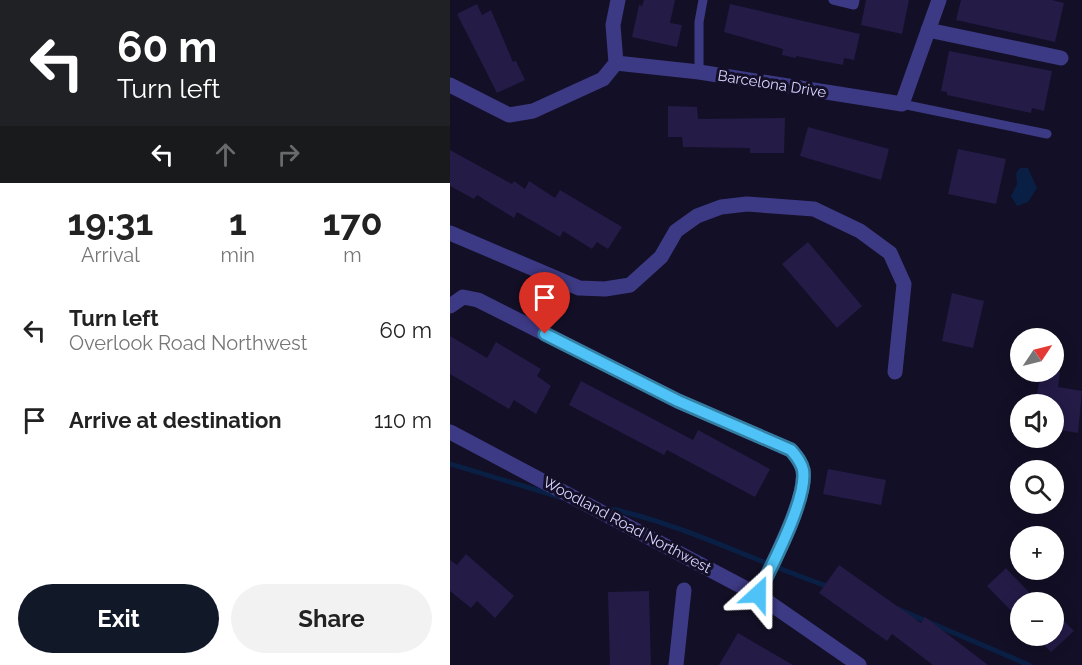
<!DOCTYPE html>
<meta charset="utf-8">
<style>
body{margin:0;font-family:Raleway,sans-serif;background:#f2f2f2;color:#222;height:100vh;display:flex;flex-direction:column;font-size:22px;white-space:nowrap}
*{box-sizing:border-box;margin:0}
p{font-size:20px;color:#767676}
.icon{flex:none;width:33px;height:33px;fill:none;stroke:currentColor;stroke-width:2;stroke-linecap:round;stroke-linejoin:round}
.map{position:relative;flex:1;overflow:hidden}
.sheet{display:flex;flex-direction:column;background:#fff;width:450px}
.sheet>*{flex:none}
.top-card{background:#202124;color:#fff;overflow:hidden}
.needle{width:39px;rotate:55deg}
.tools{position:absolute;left:560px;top:328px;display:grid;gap:12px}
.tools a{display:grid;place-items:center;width:54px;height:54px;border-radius:50%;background:#fff;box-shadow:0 3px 15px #0003;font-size:30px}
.pin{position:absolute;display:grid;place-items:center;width:51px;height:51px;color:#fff;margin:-62px -26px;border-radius:50% 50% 50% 0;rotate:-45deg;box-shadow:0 0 6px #0007}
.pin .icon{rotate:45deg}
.me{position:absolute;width:66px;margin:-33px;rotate:24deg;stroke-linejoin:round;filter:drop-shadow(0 0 4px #0008)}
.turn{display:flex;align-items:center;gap:21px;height:126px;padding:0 18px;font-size:27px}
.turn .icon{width:78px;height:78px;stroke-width:2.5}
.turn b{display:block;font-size:42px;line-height:51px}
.lanes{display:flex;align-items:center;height:57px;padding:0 18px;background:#0003;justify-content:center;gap:30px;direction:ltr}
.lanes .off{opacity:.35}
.eta{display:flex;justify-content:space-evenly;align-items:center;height:102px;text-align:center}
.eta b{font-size:36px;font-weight:700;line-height:42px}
.action{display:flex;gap:12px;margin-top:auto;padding:12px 18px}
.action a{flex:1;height:69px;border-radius:36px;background:#111827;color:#fff;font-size:24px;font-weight:700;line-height:69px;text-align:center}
.action a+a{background:#f2f2f2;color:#222}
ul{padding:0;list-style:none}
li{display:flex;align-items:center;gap:18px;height:90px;padding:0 18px}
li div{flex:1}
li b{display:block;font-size:22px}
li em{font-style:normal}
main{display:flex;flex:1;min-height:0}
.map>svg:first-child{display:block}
.water{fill:#0a1f44}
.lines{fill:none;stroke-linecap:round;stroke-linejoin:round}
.stream{stroke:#0a1f44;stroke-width:5}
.building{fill:#241b47}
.service{stroke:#3d3a85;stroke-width:9}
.minor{stroke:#3d3a85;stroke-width:15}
.route-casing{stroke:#337fa1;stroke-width:15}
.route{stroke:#4fc3f7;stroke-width:10}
.labels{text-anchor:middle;stroke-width:6;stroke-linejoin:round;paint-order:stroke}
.street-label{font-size:15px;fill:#d9d4ff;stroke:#130f26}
</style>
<main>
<section class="sheet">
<div class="top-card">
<div class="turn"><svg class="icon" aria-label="left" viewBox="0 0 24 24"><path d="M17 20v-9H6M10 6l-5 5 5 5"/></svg><div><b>60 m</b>Turn left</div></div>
<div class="lanes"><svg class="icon" aria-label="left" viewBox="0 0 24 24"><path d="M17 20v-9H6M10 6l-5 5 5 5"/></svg><svg class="icon off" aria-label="ahead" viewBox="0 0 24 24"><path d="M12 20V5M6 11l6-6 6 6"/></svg><svg class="icon off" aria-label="right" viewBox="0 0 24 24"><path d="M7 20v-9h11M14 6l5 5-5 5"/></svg></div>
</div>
<div class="eta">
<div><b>19:31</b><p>Arrival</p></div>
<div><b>1</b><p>min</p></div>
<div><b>170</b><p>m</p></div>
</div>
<ul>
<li><svg class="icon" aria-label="left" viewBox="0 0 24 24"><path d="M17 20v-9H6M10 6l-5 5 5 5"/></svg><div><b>Turn left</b><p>Overlook Road Northwest</p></div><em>60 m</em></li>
<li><svg class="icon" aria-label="arrive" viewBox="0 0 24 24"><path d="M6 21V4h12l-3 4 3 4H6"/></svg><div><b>Arrive at destination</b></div><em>110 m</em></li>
</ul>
<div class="action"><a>Exit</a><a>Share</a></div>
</section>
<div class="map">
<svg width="632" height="665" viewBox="0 0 632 665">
<rect width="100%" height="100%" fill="#130f26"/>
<!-- water -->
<path class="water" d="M570,168H578L587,188L578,202L567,206L561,196L567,184L566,173Z"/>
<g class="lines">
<!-- stream -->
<path class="stream" d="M0,464L110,497
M157,508C234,524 305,562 380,587
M448,609L579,665"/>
</g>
<!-- building -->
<path class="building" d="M194,0H225L220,23L232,25L227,47L182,37L189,5L192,6Z
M416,0H459L452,34L411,25Z
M511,0H602L614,3L605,42L506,20Z
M27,4L32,15L41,10L63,62L66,61L75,80L47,93L7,14Z
M280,4L410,34L404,60L394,58L393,65L346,56V58L332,55L333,49L274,32Z
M499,51L602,71L594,111L582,108L581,113L497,95V92L491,91Z
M218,106L247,107L248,119L335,118L334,153H300V148L233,147L232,137H218Z
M358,127L439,149L431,180L350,156Z
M508,149L556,159L546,204L498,194Z
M0,150L62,184L64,181L75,189L79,181L105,198L110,190L172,227L158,249L147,242L142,249L113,231L110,237L67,212L64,218L27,195L24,199L0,186Z
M358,242L412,306L387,328L332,264Z
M502,293L534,301L523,348L492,341Z
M0,336L37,358L46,342L91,369L87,376L101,386L86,414L64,400L59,409L0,374Z
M591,372H610L608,387L632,391L628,433L603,429V405H585Z
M131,381L243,440L248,430L320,469L305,497L217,450L214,455L119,405Z
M378,469L436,480L431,505L373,494Z
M16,554L64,596L45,618L27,601L21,608L0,591V560L7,565Z
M389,565L471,623L475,617L538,665H483L442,634L437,641L369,593Z
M556,568L589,603H570V620L537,586Z
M199,591L201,665H160L158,592Z
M612,619L624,631L601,652L585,636H603V625Z
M288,633L343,665H269Z"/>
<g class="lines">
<!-- service -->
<path class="service" d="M383,0L404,5L405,0
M249,72V22L253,0
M452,104L597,134"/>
<!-- minor -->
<path class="minor" d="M478,30L611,58
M166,63L249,72L452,104L489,0
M166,63L163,25L168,0
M0,85L59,115L83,111L153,79L166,63
M0,233L129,288L155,289L180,285L211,257L226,231L247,216L271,207L297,204L364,209L410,231L440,253L454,284L445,372
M0,306L13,297L28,300L228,401L341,450C346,456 351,462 353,470C358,498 320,567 308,595
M0,432L308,595L409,665
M226,665L234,590"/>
</g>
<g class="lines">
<!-- route casing -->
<g class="route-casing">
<path id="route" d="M95,334L228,401L341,450C346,456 351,461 353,470C358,498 321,567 308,594"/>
</g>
<!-- route -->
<use href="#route" class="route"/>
</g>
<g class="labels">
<!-- street labels -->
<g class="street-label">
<text transform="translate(322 84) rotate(9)" y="5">Barcelona Drive</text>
<text transform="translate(177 525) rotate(28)" y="5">Woodland Road Northwest</text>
</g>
</g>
</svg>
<div class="tools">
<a><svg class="needle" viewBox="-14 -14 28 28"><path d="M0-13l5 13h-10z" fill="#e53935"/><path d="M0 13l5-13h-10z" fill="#767676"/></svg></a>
<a><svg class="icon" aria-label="sound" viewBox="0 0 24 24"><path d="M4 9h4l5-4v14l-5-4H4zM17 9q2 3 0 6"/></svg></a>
<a><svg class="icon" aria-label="search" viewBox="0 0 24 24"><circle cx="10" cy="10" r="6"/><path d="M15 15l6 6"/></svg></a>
<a>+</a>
<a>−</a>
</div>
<div class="pin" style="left:95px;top:334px;background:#d93025"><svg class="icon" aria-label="arrive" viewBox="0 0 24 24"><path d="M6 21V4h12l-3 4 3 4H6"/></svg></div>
<svg class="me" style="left:308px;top:594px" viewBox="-20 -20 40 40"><path d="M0-17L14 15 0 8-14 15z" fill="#4fc3f7" stroke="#fff" stroke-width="4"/></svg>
</div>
</main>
